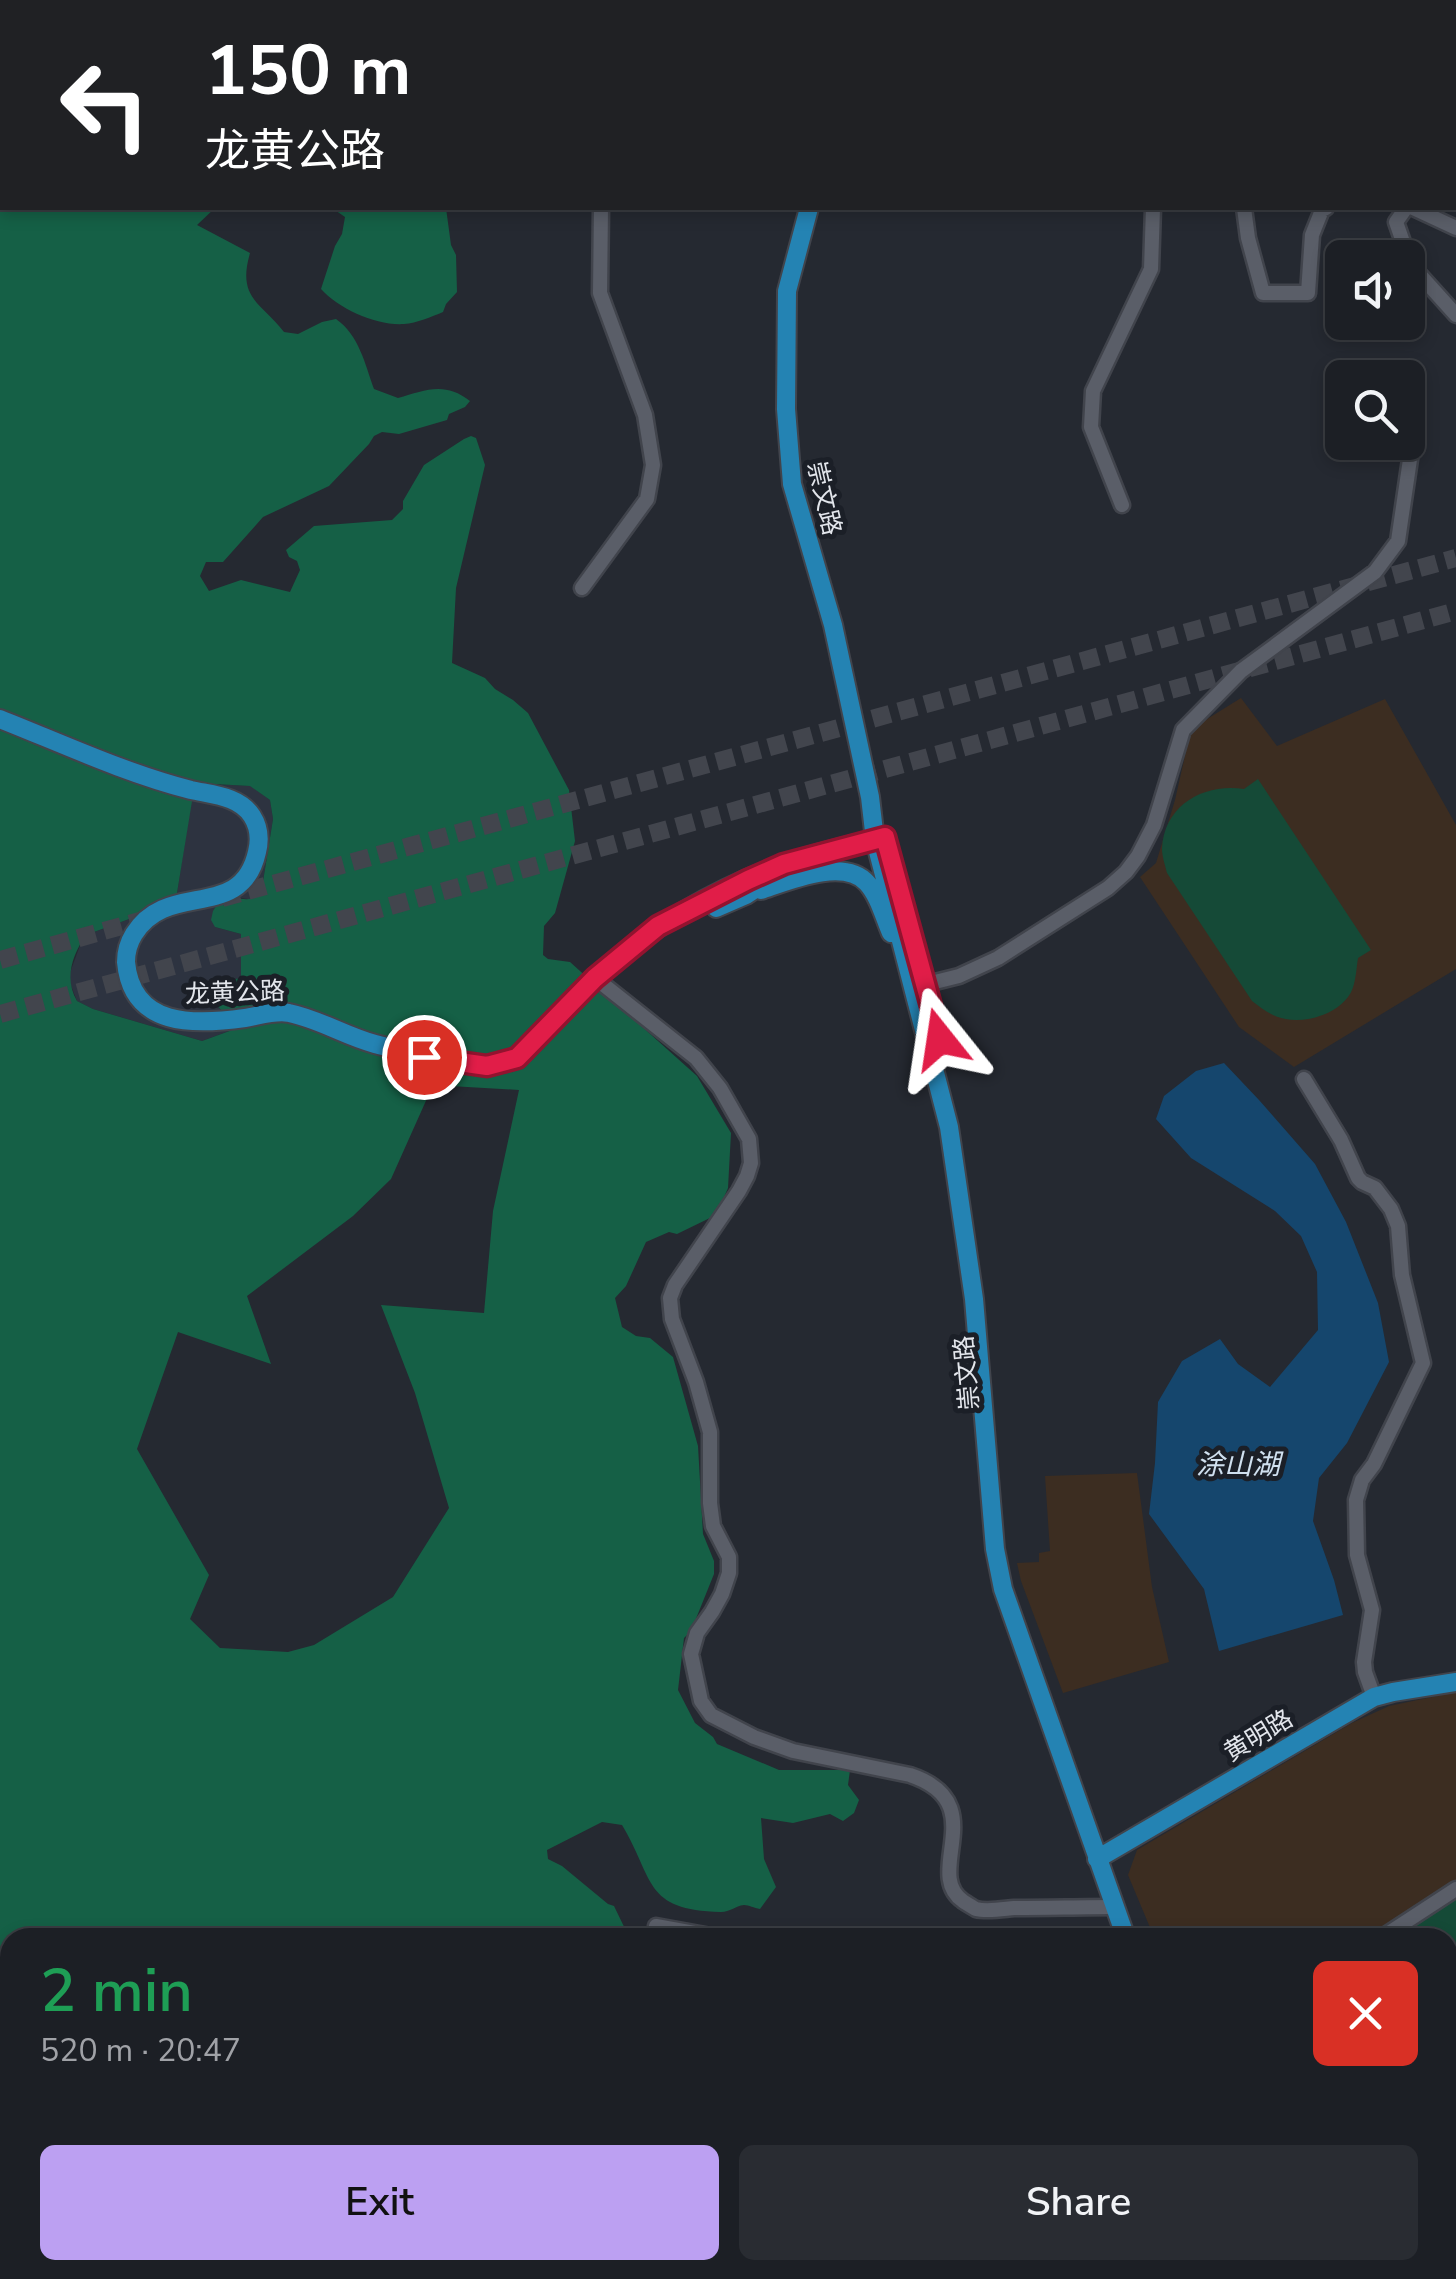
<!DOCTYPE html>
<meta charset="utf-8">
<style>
body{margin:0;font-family:"Nunito Sans","Noto Sans SC",sans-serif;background:#292c32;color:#f1f3f6;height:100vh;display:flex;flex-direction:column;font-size:38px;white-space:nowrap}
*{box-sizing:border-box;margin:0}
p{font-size:32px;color:#a0a2a7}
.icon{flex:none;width:55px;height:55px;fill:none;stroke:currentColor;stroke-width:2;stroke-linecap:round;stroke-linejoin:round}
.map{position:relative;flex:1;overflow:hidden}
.drawer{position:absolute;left:0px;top:1928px;width:1458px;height:352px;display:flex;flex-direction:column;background:#1c1f25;border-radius:30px 30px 0 0;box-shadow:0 5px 15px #0003,0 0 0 2px #3a3d42}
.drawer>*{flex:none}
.hud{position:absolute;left:0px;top:0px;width:1458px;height:210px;box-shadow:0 5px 15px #0003,0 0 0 2px #3a3d42;background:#202124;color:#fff;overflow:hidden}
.controls{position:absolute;left:1325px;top:240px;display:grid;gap:20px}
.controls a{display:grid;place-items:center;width:100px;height:100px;border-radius:15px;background:#1c1f25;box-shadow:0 5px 15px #0003,0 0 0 2px #3a3d42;font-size:50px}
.pin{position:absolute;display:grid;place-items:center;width:85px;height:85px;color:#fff;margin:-42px;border:5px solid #fff;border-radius:50%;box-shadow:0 2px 10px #0007}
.me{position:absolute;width:110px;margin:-55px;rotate:345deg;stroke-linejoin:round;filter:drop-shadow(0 0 8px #0008)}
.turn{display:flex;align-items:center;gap:35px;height:210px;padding:0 40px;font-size:45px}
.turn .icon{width:130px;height:130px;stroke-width:2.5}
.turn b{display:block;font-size:70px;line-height:85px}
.round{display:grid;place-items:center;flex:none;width:105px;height:105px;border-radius:15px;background:#292c32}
.summary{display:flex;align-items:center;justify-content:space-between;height:170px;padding:0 40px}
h1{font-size:60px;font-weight:600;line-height:75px;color:#1e9e55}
.button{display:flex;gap:20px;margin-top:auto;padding:20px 40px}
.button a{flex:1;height:115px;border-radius:15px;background:#bca0f2;color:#111;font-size:40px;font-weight:600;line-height:115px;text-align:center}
.button a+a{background:#292c32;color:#f1f3f6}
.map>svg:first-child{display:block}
.built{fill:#2d3340}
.education{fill:#3c2d21}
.green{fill:#154a37}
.forest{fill:#156046;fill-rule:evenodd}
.water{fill:#15466d}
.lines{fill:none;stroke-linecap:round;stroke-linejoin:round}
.major-tunnel{stroke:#42454d;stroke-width:18;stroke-dasharray:18 9;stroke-linecap:butt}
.minor-casing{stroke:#41444c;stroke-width:19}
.major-casing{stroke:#41444c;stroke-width:22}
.minor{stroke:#5a5e68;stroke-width:14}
.major{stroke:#2483b3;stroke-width:18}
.route-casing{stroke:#92132f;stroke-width:25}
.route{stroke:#e11d48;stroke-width:18}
.labels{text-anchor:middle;stroke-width:10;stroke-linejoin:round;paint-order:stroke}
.street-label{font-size:25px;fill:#e3e6ec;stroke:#1b1f27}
.water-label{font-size:28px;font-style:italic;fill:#d0e0ef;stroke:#1b1f27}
</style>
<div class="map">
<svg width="1456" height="2279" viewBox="0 0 1456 2279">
<rect width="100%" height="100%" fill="#252931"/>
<!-- built -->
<path class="built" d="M194,783L251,786L270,800L273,819L261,894L253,900L231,896L215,927L241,934V978L224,982L215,1004L234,1022L235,1029L202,1041L93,1009L77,1001L68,978L82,940L86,935L167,905L177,893Z"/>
<!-- education -->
<path class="education" d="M1241,698L1277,746L1385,699L1456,825V969L1294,1067L1239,1027L1140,877L1156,863L1175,800L1191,729Z
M1137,1473L1152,1587L1169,1662L1063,1693L1021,1581L1017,1563L1039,1562V1553L1050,1551L1045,1476Z
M1456,1692V2279H1390L1388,2270H1448V1938L1154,1937L1128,1875L1137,1850L1352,1723L1389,1706Z"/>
<!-- green -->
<path class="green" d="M1258,779L1371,950L1358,958C1356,970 1356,987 1348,997C1332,1018 1296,1026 1273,1015C1266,1012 1259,1006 1252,1001L1167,873C1165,865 1162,856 1162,849C1164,804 1205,783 1244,789Z
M1456,1896V1957L1448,1962V1938L1399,1937L1397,1935Z"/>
<!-- forest -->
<path class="forest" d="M0,0H387L388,2H2V208H215L197,225L250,253C237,298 260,302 284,332L298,334L322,322L336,319C359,335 365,364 374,389L398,398C425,390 445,381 470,401L465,407L449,414L447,420L399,434L382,432L374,436L369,444L329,486L263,517L223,562H206L200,576L209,591L241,580L290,592L300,570L297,561L289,557L286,550L314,526L392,520L403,509V501L424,465L464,439L471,436L476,438L485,465L456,588L452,663L485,678L495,689L513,700L528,713L569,790L575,841L555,913L544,926L543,955L548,959L570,962L697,1076L731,1133L728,1188L722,1202L714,1216L677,1234L669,1232L646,1242L626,1286L615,1298L622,1327L636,1336L650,1338L673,1357L698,1446L703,1534L714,1561V1574L691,1631L684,1638L678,1690L695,1723L713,1737L717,1744L779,1770H850L848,1785L859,1800L854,1813L843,1821L830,1814L793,1823L761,1818L764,1859L776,1887L760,1909C754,1908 749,1905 744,1905C735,1906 730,1912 721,1912C643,1910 655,1880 622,1825L602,1822L547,1850L548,1859L562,1866L608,1904L614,1906L629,1937L10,1938V2270H965L958,2279H0ZM195,783L250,786L270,800L273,819L261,894C249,903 238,899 225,892L213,911L211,920L215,927L241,934V978L224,981L215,990V1004L234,1022L235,1029L202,1041L93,1009L77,1001C64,979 72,955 86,935L167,905L177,893ZM433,1085L519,1090L493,1211L484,1313L381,1305L415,1393L449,1508L393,1597L314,1645L288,1652L220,1648L190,1619L209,1575L137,1449L178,1332L271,1364L247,1296L353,1216L391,1179Z
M332,208H446L451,245L456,255L457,292L446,304L443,312C431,317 417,323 404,324C377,326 339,309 321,289L335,246L342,234L345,217Z"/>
<!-- water -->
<path class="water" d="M1224,1063L1259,1100L1315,1164L1346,1222L1378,1303L1389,1362L1347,1443L1319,1478L1313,1521L1334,1580L1343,1615L1219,1651L1204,1589L1149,1514L1155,1463L1158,1402L1182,1361L1220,1339L1238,1364L1270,1387L1318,1330L1317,1272L1301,1236L1275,1211L1191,1158L1156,1119L1164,1096L1196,1071Z"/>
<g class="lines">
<!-- major-tunnel -->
<path class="major-tunnel" d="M222,898L1456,558
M0,960L154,917
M0,1014L1456,611"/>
<!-- minor casing -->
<g class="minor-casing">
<path id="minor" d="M747,2L751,0
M794,2L796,0
M1244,208L1248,238L1263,293H1308L1312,235L1322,210L1326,208
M1406,208L1396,222L1411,265L1456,315
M1413,208L1456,228
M1122,505L1091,427L1093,391L1151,269L1153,208
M582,588L647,499L653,465L645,415L600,293L601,208
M595,978L696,1058L720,1088L749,1139L751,1163L747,1176L739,1191L675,1285L670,1298L672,1319L696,1382L710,1432V1503L713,1526L729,1557V1573L722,1594L712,1612L697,1633L691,1654L701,1701L711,1715L754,1737L793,1751L910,1775C994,1803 922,1873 963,1901C964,1902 974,1908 976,1909C987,1912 1003,1909 1014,1908C1048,1908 1081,1907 1114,1907
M915,987L959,976L998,958L1108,888L1126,872L1138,856L1154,825L1183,730L1241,671L1375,572L1398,541L1413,439
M1304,1079L1341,1140L1358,1178L1362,1182L1375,1188L1391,1209L1398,1226L1402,1275L1423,1363L1374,1464L1362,1480L1356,1500L1357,1555L1372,1610L1364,1662L1365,1672L1374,1697
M656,1926L722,1938
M1381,1938L1456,1889
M1448,1994L1456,1989
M0,2025L10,2032
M0,2091L10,2075
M1448,2141L1456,2155
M1072,2270L1073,2279"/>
</g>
<!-- major casing -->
<g class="major-casing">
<path id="major" d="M852,2V0
M809,208L787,291L786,409L792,484L833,625L870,797L875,840L949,1127L974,1299L995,1549L1003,1589L1126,1938
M0,719C63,744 125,773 191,790C213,795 239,796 252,816C259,827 260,840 257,852C241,923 168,879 134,934C129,942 126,952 126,962C132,1028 195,1025 245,1018C258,1016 276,1010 289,1013C319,1019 345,1036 375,1044C410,1053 482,1075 516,1059C525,1054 535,1040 542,1032C565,1009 587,984 612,963C661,921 721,887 782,865C815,853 850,846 884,837
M761,890C788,881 844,857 867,883C879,896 884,917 891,933
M716,908L746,895L772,878
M1097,1859L1374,1697L1393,1692L1456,1682
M1363,2270L1365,2279"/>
</g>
<!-- minor -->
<use href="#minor" class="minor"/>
<!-- major -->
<use href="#major" class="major"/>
</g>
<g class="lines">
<!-- route casing -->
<g class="route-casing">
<path id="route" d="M424,1057L487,1066L517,1058L595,978L658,926L748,880L784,864L885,837L940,1039"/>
</g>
<!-- route -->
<use href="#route" class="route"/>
</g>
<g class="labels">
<!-- street labels -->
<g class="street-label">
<text transform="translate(825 498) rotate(77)" y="9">崇文路</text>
<text transform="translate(235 992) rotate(-2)" y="9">龙黄公路</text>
<text transform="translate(966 1373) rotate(-95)" y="9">崇文路</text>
<text transform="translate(1258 1735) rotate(-31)" y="9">黄明路</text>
</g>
<!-- water labels -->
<g class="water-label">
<text x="1238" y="1474">涂山湖</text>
</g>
</g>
</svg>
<div class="controls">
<a><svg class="icon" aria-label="sound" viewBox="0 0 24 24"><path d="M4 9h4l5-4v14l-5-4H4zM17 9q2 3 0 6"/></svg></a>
<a><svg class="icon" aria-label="search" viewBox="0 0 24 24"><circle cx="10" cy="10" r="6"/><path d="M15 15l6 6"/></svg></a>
</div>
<div class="pin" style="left:424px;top:1057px;background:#d93025"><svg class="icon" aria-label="arrive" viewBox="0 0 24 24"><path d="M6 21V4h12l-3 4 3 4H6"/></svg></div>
<svg class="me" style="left:940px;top:1039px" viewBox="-20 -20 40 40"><path d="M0-17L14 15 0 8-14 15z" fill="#e11d48" stroke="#fff" stroke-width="4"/></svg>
<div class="hud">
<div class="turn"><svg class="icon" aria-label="left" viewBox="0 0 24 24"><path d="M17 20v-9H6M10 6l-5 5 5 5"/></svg><div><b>150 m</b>龙黄公路</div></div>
</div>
<section class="drawer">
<div class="summary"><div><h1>2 min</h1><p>520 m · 20:47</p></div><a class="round" style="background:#d93025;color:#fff"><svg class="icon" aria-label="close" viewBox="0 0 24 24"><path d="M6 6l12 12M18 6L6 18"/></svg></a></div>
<div class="button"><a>Exit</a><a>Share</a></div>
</section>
</div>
